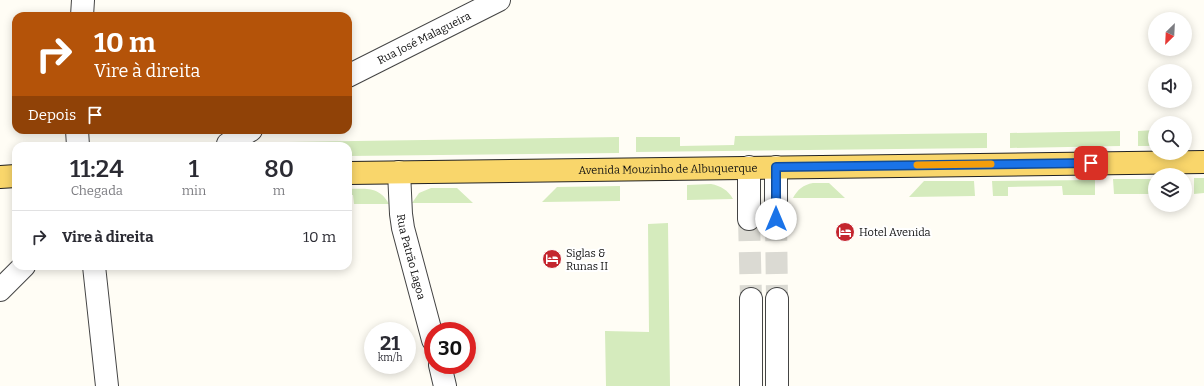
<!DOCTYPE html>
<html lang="pt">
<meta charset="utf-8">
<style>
body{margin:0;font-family:Bitter,serif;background:#f7f7f7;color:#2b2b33;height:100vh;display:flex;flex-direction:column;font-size:15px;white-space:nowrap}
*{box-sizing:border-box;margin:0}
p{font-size:13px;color:#7c7c81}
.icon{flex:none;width:22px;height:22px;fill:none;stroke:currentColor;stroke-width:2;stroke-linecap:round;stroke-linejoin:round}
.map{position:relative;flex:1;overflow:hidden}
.side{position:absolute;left:12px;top:142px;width:340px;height:128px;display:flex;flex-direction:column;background:#fff;border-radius:12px;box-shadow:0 2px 10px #0003}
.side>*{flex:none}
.hud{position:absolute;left:12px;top:12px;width:340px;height:122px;border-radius:12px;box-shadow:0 2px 10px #0003;background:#b45309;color:#fff;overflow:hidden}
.needle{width:26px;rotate:204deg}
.tools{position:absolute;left:1148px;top:12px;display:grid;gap:8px}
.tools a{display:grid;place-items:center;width:44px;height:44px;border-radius:50%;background:#fff;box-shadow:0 2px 10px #0003;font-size:20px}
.speed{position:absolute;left:364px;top:322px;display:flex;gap:8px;font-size:20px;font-weight:700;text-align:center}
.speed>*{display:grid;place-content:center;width:52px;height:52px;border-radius:50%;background:#fff;box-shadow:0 2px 10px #0003;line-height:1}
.speed small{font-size:10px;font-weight:400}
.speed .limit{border:6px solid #d22;background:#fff;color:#111}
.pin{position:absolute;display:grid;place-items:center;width:34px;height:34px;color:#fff;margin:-17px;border-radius:8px;box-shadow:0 2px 6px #0006}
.me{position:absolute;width:44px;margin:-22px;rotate:0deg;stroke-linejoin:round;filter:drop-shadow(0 0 3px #0008)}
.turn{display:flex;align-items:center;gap:14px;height:84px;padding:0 16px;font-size:18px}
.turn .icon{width:52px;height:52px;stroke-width:2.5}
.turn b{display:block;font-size:28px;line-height:34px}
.then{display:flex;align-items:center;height:38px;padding:0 16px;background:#0003;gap:8px;font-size:15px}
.eta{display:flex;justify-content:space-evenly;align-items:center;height:68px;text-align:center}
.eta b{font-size:24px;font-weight:600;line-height:28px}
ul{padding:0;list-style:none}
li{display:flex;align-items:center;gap:12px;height:52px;padding:0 16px;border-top:1px solid #e1e1e2}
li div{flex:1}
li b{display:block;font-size:15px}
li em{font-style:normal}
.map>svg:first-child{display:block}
.green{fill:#d5ebbd}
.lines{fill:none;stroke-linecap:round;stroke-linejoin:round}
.minor-tunnel{stroke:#dbdad3;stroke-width:22;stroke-dasharray:22 11;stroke-linecap:butt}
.minor-casing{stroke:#444;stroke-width:24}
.major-casing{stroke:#222;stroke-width:24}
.minor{stroke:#fff;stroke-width:22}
.major{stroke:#f9d66b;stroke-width:22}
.route-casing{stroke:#114b97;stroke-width:10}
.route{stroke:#1a73e8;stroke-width:7}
.slow{stroke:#f59e0b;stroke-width:7}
.labels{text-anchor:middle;stroke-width:4;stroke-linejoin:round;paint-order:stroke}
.street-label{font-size:11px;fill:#111;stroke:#fff}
.poi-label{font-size:11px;fill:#111;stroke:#fff;text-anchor:start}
</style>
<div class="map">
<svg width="1204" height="386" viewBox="0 0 1204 386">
<rect width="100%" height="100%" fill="#fffdf5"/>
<!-- green -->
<path class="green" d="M1155,130V146H1138V131Z
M1120,131V146L1010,148V133Z
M987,133V148L636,152V137H680V146L734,145L735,136Z
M619,137V153L348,156V146H287V142Z
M207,143L201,146H95L94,144Z
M1194,178H1204V193L1194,194Z
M1113,179H1155V194H1114Z
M1095,180V195H1063L1062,186L1008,187V196H993L992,181Z
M924,181H974L975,196L909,197Z
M813,183H829L845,198H793C798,189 803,185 813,183Z
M711,184C721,186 728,190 733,199L687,200V185Z
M620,186V201L542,202L557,187Z
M431,188H457L473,203H412L419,193Z
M348,189C366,189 379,186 389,204H354L353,195H348Z
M668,223L670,386H606L605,331L649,332L648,224Z"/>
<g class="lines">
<!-- minor-tunnel -->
<path class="minor-tunnel" d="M749,219L751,299
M776,219L777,299"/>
<!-- minor casing -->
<g class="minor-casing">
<g id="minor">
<path d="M82,16L83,0"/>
<path id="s1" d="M348,76L499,0"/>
<path d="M77,130L78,146"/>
<path d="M228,146V144L251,130"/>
<path d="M749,167V219"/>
<path d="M776,167V219"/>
<path id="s2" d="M399,172L401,214L403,228L433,340"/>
<path d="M94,266L107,386"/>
<path d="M0,290L24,266"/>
<path d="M751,299V386"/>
<path d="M777,299V386"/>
<path d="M440,365L445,386"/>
</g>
</g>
<!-- major casing -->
<g class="major-casing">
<g id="major">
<path id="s3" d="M348,173L1204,162"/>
<path d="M0,177L16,176"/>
</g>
</g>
<!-- minor -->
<use href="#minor" class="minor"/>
<!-- major -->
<use href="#major" class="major"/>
</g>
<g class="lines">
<!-- route casing -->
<g class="route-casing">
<path id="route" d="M776,219V167L1091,163"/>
</g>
<!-- route -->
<use href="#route" class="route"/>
<!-- slow -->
<path class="slow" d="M917,165L991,164"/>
</g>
<!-- icons -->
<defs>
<g id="hotel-disc" transform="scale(1)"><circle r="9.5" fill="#c4262e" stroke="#fff"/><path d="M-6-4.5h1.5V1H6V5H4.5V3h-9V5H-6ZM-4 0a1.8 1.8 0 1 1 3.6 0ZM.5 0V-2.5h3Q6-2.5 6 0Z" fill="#fff"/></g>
</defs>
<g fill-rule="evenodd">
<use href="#hotel-disc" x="845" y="232"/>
<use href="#hotel-disc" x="552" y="259"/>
</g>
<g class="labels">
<!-- street labels -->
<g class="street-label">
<text dy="4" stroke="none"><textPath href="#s1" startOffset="85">Rua José Malagueira</textPath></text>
<text dy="4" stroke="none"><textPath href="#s3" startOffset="320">Avenida Mouzinho de Albuquerque</textPath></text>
<text dy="4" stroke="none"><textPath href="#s2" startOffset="86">Rua Patrão Lagoa</textPath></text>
</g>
<!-- poi labels -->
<g class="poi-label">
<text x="859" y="236">Hotel Avenida</text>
<text x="566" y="257">Siglas &amp;<tspan x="566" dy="13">Runas II</tspan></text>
</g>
</g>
</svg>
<div class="tools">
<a><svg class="needle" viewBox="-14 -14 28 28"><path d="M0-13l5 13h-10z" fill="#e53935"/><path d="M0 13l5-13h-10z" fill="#7c7c81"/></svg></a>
<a><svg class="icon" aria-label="sound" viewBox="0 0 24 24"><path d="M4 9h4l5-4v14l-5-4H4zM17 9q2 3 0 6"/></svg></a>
<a><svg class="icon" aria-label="search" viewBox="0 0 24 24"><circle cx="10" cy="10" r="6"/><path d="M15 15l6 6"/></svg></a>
<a><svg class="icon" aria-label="layers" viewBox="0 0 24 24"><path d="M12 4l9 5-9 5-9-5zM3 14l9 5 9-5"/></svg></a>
</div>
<div class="speed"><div>21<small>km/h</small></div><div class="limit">30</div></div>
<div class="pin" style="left:1091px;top:163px;background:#d93025"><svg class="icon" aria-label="arrive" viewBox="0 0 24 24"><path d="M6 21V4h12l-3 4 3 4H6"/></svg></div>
<svg class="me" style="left:776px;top:219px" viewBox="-20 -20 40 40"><circle r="19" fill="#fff"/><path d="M0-13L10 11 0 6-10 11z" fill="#1a73e8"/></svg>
<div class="hud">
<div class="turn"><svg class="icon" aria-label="right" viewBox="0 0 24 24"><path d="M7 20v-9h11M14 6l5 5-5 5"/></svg><div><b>10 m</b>Vire à direita</div></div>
<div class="then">Depois<svg class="icon" aria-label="arrive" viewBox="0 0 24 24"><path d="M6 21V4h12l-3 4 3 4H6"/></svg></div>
</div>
<section class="side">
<div class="eta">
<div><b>11:24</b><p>Chegada</p></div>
<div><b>1</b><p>min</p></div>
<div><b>80</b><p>m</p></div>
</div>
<ul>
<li><svg class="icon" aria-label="right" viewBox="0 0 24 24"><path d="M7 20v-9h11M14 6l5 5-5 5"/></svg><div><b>Vire à direita</b></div><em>10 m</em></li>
</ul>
</section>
</div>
